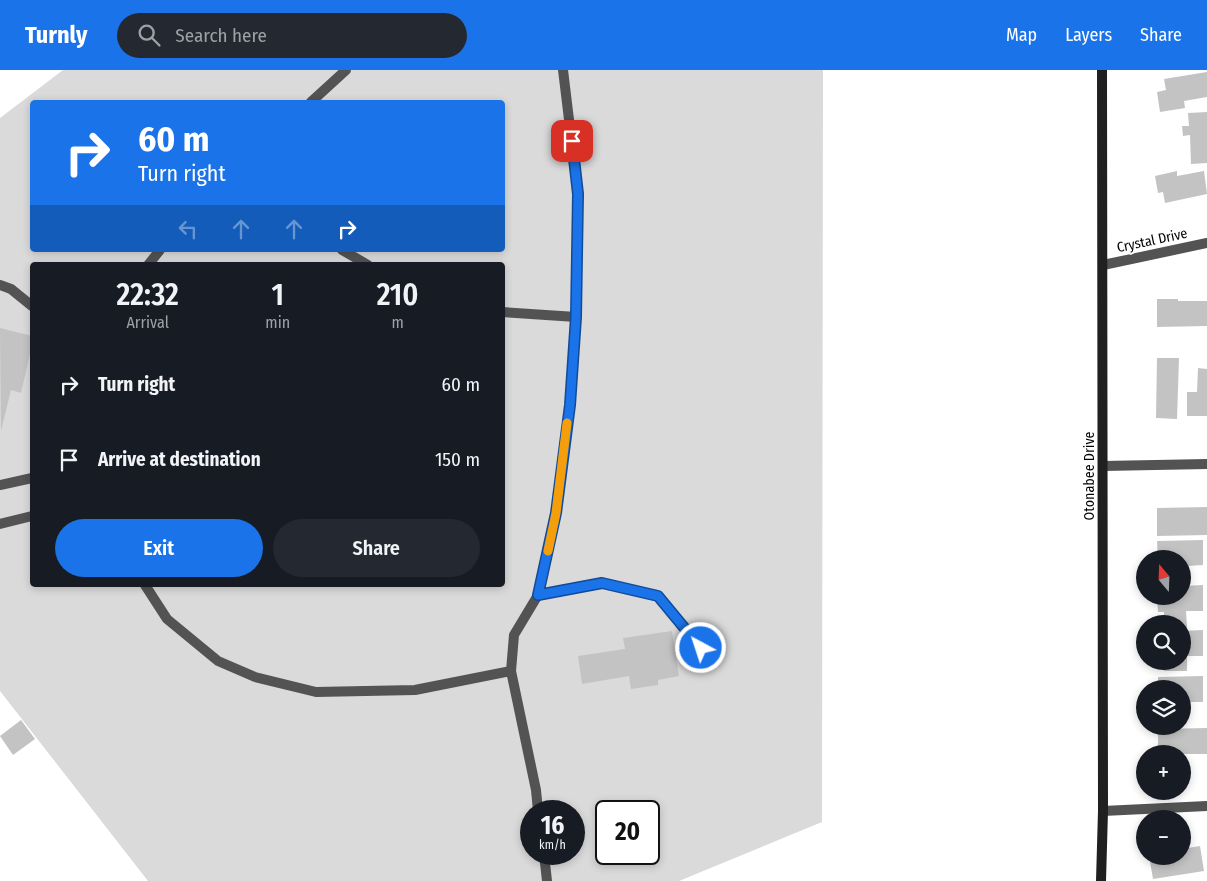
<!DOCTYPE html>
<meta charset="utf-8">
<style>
body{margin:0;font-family:"Fira Sans Condensed",sans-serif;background:#242831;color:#f1f3f6;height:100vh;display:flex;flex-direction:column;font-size:19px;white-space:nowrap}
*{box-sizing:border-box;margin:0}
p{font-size:16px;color:#9ea1a6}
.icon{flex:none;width:28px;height:28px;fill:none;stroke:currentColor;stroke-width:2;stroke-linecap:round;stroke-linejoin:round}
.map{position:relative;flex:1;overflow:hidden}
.details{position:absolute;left:30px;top:192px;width:475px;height:325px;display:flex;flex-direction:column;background:#171b24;border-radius:5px;box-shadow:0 2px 8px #0003}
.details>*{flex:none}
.hud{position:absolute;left:30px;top:30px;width:475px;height:152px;border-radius:5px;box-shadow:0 2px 8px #0003;background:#1a73e8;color:#fff;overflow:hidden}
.needle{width:32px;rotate:341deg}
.tools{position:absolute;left:1136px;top:480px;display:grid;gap:10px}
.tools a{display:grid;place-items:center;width:55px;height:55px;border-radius:50%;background:#171b24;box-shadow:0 2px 8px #0003;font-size:25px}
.speed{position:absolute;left:520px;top:730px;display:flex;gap:10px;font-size:25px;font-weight:700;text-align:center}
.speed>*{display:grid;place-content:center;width:65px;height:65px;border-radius:50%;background:#171b24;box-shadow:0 2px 8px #0003;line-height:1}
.speed small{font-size:12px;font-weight:400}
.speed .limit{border:2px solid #111;border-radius:8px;background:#fff;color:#111}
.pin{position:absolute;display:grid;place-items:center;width:42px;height:42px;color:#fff;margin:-21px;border-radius:10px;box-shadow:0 2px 8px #0006}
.me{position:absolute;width:55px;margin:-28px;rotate:320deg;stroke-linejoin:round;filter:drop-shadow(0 0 4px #0008)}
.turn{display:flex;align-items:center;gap:18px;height:105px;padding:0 25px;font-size:22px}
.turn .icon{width:65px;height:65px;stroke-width:2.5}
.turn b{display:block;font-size:35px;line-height:42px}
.lanes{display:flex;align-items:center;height:48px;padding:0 25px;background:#0003;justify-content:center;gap:25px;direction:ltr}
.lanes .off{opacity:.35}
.eta{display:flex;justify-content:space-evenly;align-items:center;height:85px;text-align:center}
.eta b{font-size:30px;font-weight:600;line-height:35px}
.button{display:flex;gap:10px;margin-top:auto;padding:10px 25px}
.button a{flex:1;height:58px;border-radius:30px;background:#1a73e8;color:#fff;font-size:20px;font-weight:600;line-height:58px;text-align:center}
.button a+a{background:#242831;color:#f1f3f6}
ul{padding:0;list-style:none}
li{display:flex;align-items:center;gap:15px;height:75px;padding:0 25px}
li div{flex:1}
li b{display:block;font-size:19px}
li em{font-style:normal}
header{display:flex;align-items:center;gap:30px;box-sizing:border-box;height:70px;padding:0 25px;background:#1a73e8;color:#fff}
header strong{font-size:24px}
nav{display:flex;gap:28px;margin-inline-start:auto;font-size:18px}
.search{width:350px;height:45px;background:#242831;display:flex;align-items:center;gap:12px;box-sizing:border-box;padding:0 18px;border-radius:28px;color:#9ea1a6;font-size:19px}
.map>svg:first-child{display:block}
.green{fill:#dadada;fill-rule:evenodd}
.building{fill:#c3c3c3}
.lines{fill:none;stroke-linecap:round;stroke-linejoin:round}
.lane{stroke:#535353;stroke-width:10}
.street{stroke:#535353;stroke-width:10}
.secondary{stroke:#202020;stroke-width:10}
.route-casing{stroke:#114b97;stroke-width:12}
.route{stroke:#1a73e8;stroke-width:9}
.slow{stroke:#f59e0b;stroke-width:9}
.labels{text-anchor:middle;stroke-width:4;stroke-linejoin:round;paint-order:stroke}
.street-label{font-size:14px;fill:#000;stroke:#fff}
</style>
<header>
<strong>Turnly</strong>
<div class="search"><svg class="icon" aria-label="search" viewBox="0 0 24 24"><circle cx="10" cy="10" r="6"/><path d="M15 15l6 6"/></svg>Search here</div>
<nav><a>Map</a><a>Layers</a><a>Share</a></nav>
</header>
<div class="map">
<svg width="1207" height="811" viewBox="0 0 1207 811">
<rect width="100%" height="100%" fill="#fff"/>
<!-- green -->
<path class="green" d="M63,0H823L822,752L679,811H148L0,621V48ZM32,32H502V180H32ZM32,195H502V515H32ZM531,741H574V784H531ZM606,741H649V784H606Z"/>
<!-- building -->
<path class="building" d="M1207,2V27L1184,31L1185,38L1160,42L1157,22L1166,20L1164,9Z
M1207,42V93L1191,94L1190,65L1183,66L1182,56H1189L1188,43Z
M1177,101V106L1204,101L1207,124L1165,133L1163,122L1158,123L1155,106Z
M1157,229H1178V231H1207V256L1157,257Z
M0,258L32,266V275L21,323L11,320L1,361Z
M1157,288H1179L1177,349L1156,348Z
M1198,298L1207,299V346H1187V322H1197Z
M1207,437V465L1157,466V438Z
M1203,470V495L1188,496V511H1182V489H1158L1157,471Z
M1203,515V541H1186L1187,557H1182V554H1164V542H1158L1157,526H1182V516Z
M1203,560V586H1187V601H1164V591H1182V561Z
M672,561L679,606L658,610V615L631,619L629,606L582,614L578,586L625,579L623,568Z
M1203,606V632H1187V646H1182V619H1158V607Z
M21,650L35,669L13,685L0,666Z
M1207,658V684H1158V659Z
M1200,776L1204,801L1153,809L1149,786H1182V779Z"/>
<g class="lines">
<!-- lane -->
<path class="lane" d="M311,32L346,0
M342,180L368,195
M148,195L160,180
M0,215L11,219L32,236
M502,242L576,247
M0,415L32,408
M0,454L32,446
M145,515L167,549L218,591L255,607L316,622L415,620L511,601
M538,525L602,513L658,526L701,578
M538,741L536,720L511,601L514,565L538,525L556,443L570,335L576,247L578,124L563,0
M544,784L547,811"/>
<!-- street -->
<path class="street" d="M1103,195L1207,173
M1103,396L1207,394
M1103,741L1207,736"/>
<!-- secondary -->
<path class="secondary" d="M1101,811L1103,741L1102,0"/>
</g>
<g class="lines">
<!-- route casing -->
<g class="route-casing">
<path id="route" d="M572,71L578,124L576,247L570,335L556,443L538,525L602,513L658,526L701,578"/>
</g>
<!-- route -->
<use href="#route" class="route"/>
<!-- slow -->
<path class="slow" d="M548,481L556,443L567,353"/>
</g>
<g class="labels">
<!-- street labels -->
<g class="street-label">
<text transform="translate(1152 170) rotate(-12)" y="5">Crystal Drive</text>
<text transform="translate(1089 406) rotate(-90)" y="5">Otonabee Drive</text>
</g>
</g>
</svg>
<div class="tools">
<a><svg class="needle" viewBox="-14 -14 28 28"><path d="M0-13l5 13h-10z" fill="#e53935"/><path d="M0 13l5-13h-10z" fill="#9ea1a6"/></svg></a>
<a><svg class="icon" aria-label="search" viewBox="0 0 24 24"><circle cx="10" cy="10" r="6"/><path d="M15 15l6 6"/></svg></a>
<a><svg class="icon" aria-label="layers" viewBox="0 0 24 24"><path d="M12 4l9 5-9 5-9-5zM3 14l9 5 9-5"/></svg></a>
<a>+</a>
<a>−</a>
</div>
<div class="speed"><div>16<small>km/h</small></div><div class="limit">20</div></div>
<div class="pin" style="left:572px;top:71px;background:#d93025"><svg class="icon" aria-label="arrive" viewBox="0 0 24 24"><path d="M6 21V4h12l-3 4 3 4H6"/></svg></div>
<svg class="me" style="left:701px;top:578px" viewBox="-20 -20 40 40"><circle r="17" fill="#1a73e8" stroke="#fff" stroke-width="3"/><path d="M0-11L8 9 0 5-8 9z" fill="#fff"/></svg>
<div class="hud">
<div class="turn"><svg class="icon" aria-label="right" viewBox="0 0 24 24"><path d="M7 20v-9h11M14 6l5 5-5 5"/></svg><div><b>60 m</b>Turn right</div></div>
<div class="lanes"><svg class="icon off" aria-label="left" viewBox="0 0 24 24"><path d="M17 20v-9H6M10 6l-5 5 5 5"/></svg><svg class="icon off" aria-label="ahead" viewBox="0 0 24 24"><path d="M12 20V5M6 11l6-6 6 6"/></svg><svg class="icon off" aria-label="ahead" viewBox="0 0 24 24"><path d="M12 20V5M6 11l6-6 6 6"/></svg><svg class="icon" aria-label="right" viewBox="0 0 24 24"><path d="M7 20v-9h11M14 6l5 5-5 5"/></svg></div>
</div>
<section class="details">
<div class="eta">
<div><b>22:32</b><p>Arrival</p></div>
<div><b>1</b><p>min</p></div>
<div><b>210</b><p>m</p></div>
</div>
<ul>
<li><svg class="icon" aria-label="right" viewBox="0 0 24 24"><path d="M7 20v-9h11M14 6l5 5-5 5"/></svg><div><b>Turn right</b></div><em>60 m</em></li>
<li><svg class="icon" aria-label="arrive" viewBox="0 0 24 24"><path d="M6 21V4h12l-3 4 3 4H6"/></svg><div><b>Arrive at destination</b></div><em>150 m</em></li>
</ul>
<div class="button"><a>Exit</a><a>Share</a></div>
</section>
</div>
